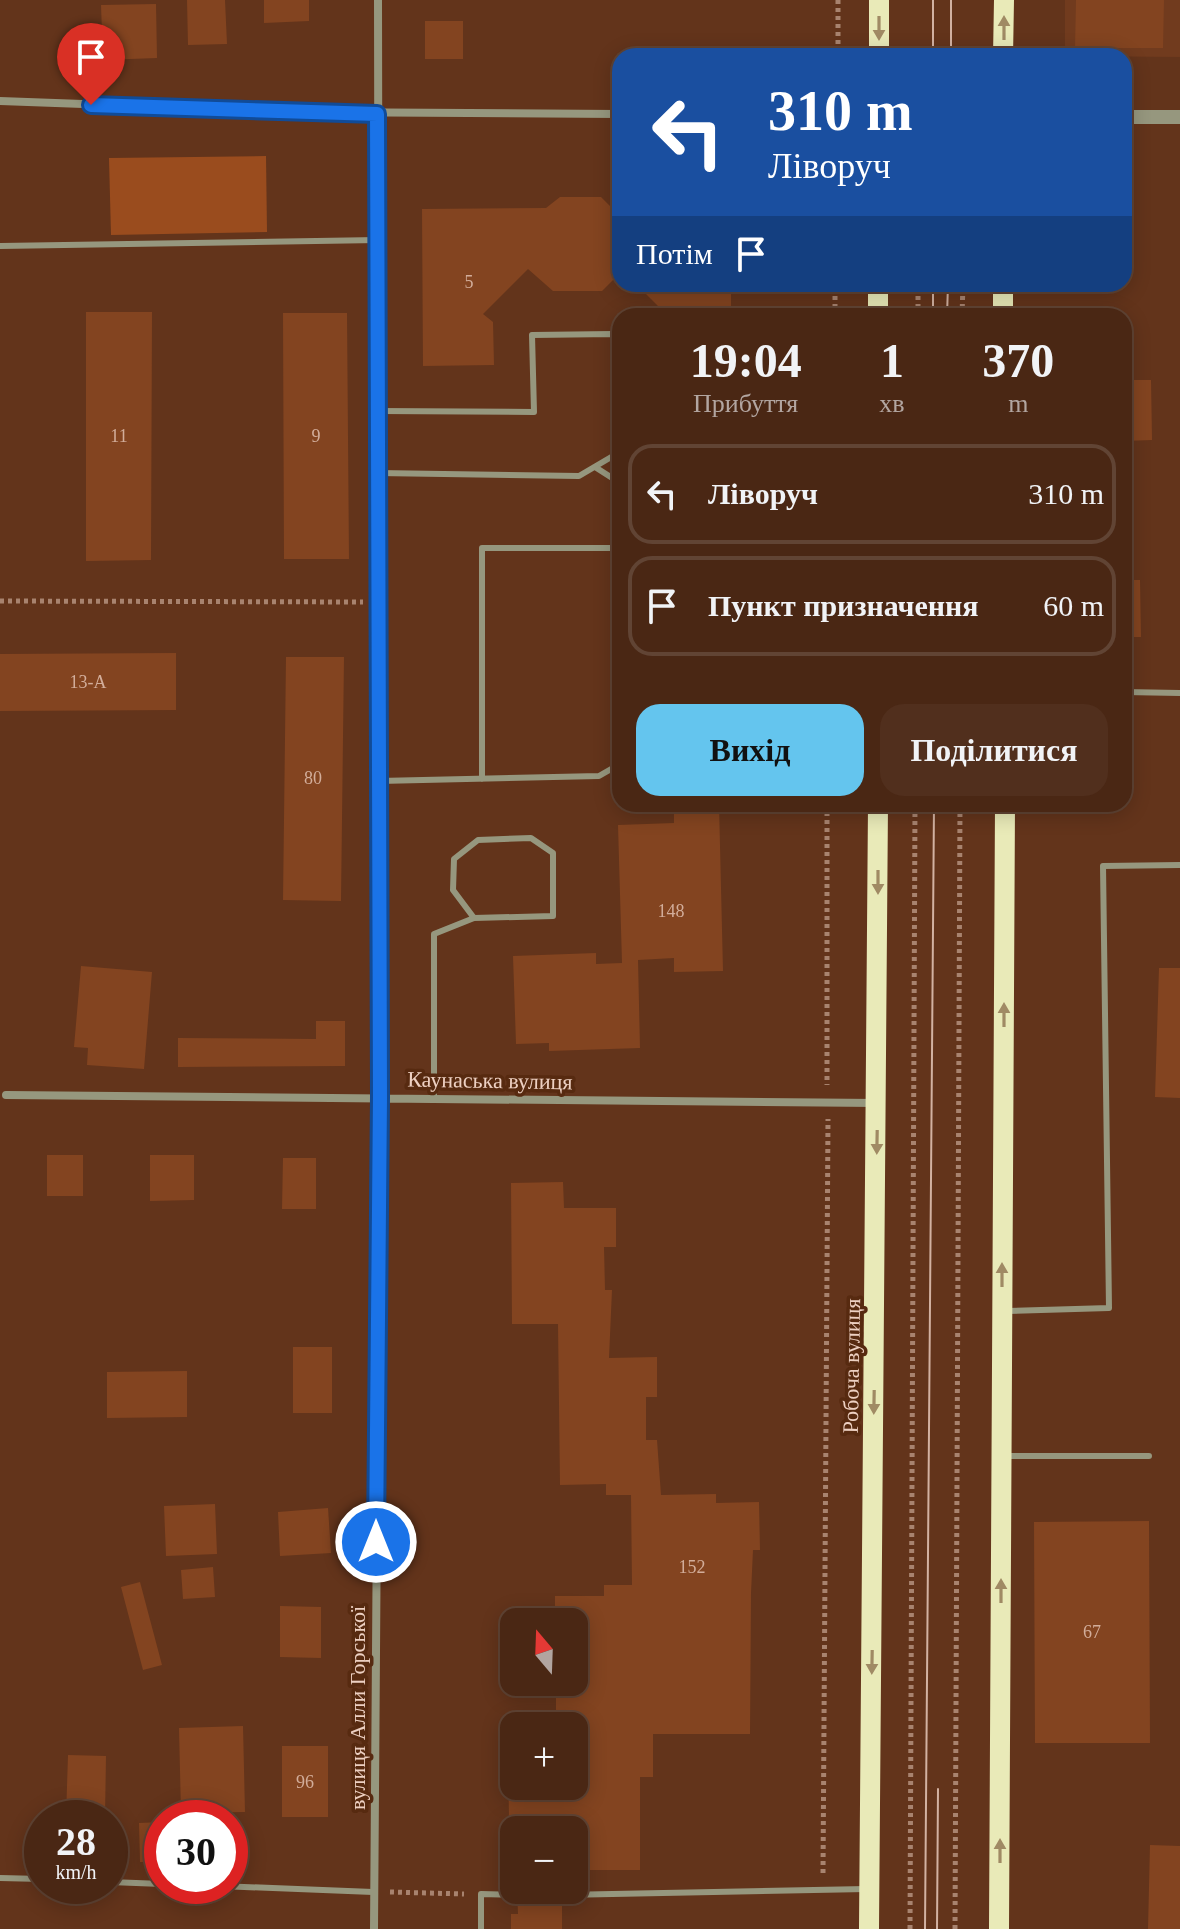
<!DOCTYPE html>
<html lang="uk">
<meta charset="utf-8">
<style>
body{margin:0;font-family:Georgia,serif;background:#512f1d;color:#f1f3f6;height:100vh;display:flex;flex-direction:column;font-size:30px;white-space:nowrap}
*{box-sizing:border-box;margin:0}
p{font-size:26px;color:#b2a5a0}
.icon{flex:none;width:44px;height:44px;fill:none;stroke:currentColor;stroke-width:2;stroke-linecap:round;stroke-linejoin:round}
.map{position:relative;flex:1;overflow:hidden}
.drawer{position:absolute;left:612px;top:308px;width:520px;height:504px;display:flex;flex-direction:column;background:#4a2714;border-radius:24px;box-shadow:0 4px 20px #0003,0 0 0 2px #614434}
.drawer>*{flex:none}
.top-card{position:absolute;left:612px;top:48px;width:520px;height:244px;border-radius:24px;box-shadow:0 4px 20px #0003,0 0 0 2px #614434;background:#1a4fa0;color:#fff;overflow:hidden}
.needle{width:52px;rotate:341deg}
.controls{position:absolute;left:500px;top:1608px;display:grid;gap:16px}
.controls a{display:grid;place-items:center;width:88px;height:88px;border-radius:16px;background:#4a2714;box-shadow:0 4px 20px #0003,0 0 0 2px #614434;font-size:40px}
.speed{position:absolute;left:24px;top:1800px;display:flex;gap:16px;font-size:40px;font-weight:700;text-align:center}
.speed>*{display:grid;place-content:center;width:104px;height:104px;border-radius:50%;background:#4a2714;box-shadow:0 4px 20px #0003,0 0 0 2px #614434;line-height:1}
.speed small{font-size:20px;font-weight:400}
.speed .limit{border:12px solid #d22;background:#fff;color:#111}
.pin{position:absolute;display:grid;place-items:center;width:68px;height:68px;color:#fff;margin:-82px -34px;border-radius:50% 50% 50% 0;rotate:-45deg;box-shadow:0 0 8px #0007}
.pin .icon{rotate:45deg}
.me{position:absolute;width:88px;margin:-44px;rotate:0deg;stroke-linejoin:round;filter:drop-shadow(0 0 6px #0008)}
.turn{display:flex;align-items:center;gap:28px;height:168px;padding:0 24px;font-size:36px}
.turn .icon{width:104px;height:104px;stroke-width:2.5}
.turn b{display:block;font-size:56px;line-height:68px}
.then{display:flex;align-items:center;height:76px;padding:0 24px;background:#0003;gap:16px;font-size:30px}
.eta{display:flex;justify-content:space-evenly;align-items:center;height:136px;text-align:center}
.eta b{font-size:48px;font-weight:800;line-height:56px}
.button{display:flex;gap:16px;margin-top:auto;padding:16px 24px}
.button a{flex:1;height:92px;border-radius:24px;background:#64c5ee;color:#111;font-size:32px;font-weight:800;line-height:92px;text-align:center}
.button a+a{background:#512f1d;color:#f1f3f6}
ul{padding:0;list-style:none}
li{display:flex;align-items:center;gap:24px;height:100px;margin:0 16px 12px;padding:0 8px;border:4px solid #614434;border-radius:24px}
li div{flex:1}
li b{display:block;font-size:30px}
li em{font-style:normal}
.map>svg:first-child{display:block}
.built{fill:#713b1e}
.green{fill:#9a4c1e}
.building{fill:#834420}
.lines{fill:none;stroke-linecap:round;stroke-linejoin:round}
.path{stroke:#a8836f;stroke-width:5;stroke-dasharray:4 4;stroke-linecap:butt}
.service{stroke:#96977e;stroke-width:6}
.minor{stroke:#96977e;stroke-width:8}
.tertiary{stroke:#96977e;stroke-width:14}
.primary{stroke:#e9eab8;stroke-width:20}
.tram{stroke:#d2b1a1;stroke-width:2}
.oneway{fill:#a08a64}
.route-casing{stroke:#114b97;stroke-width:20}
.route{stroke:#1a73e8;stroke-width:14}
.labels{text-anchor:middle;stroke-width:7;stroke-linejoin:round;paint-order:stroke}
.number-label{font-size:18px;fill:#d2ad9a}
.street-label{font-size:22px;fill:#edd0c2;stroke:#572a10}
</style>
<div class="map">
<svg width="1180" height="1929" viewBox="0 0 1180 1929">
<rect width="100%" height="100%" fill="#63341b"/>
<!-- built -->
<path class="built" d="M1065,0H1180V57L1065,56Z"/>
<!-- green -->
<path class="green" d="M266,156L267,232L111,235L109,158Z"/>
<!-- building -->
<path class="building" d="M187,0H225L227,44L188,45Z
M264,0H309V21L264,23Z
M1076,0H1164L1163,48H1075Z
M156,4L157,58L103,60L101,5Z
M425,21H463V59H425Z
M560,197H601L612,208H620V273L602,291H553L528,269L483,314L493,322L494,365L423,366L422,209L546,208Z
M636,284H731V311L736,316H668Z
M86,312H152L151,560L86,561Z
M283,313H347L349,559H284Z
M1124,380H1151L1152,440L1124,441Z
M1124,460L1128,580H1140L1141,637H1124Z
M176,653V710L0,711V654Z
M286,657H344L341,901L283,900Z
M674,804H719L723,971L674,972V958L638,960L640,1048L549,1051V1043L516,1044L513,956L596,953V964L622,963L618,825L674,823Z
M81,966L152,972L144,1069L87,1065L88,1048L74,1047Z
M1159,968H1180V1098L1155,1097Z
M316,1021H345V1066L178,1067V1038L316,1039Z
M47,1155H83V1196H47Z
M150,1155H194V1200L150,1201Z
M283,1158H316V1209H282Z
M563,1182L564,1208H616V1247H604L605,1290H612L609,1358L657,1357V1397H646V1440H657L661,1495L716,1494V1503L759,1502L760,1550H753L751,1593L750,1734H653V1777H640V1870H574V1830H514V1891H510L508,1750H514V1786H574V1726H556V1682H574V1622H555V1596H604V1585H632L631,1495H606V1484L560,1485L558,1324H512L511,1183Z
M293,1347H332V1413H293Z
M187,1371V1417L107,1418V1372Z
M215,1504L217,1554L166,1556L164,1506Z
M328,1508L331,1553L280,1556L278,1512Z
M1149,1521L1150,1743H1035L1034,1522Z
M213,1567L215,1597L183,1599L181,1570Z
M140,1582L162,1665L143,1670L121,1587Z
M280,1606L321,1607V1658L280,1657Z
M243,1726L245,1812L181,1813L179,1728Z
M282,1746H328V1817H282Z
M68,1755L106,1756L105,1818H66Z
M162,1822V1862H140L139,1823Z
M31,1837L42,1838V1862L28,1860Z
M1150,1845L1180,1846V1929H1148Z
M517,1890H562V1929H511V1914H518Z"/>
<g class="lines">
<!-- path -->
<path class="path" d="M838,0V56
M835,316V284
M918,316V284
M962,316L963,284
M0,601L363,602
M827,804V1085
M823,1873L828,1119
M390,1892L464,1894
M910,1929L915,804
M955,1929L960,804"/>
<!-- service -->
<path class="service" d="M0,246L378,240
M595,467L620,483
M377,473L579,476L613,456V334L532,335L534,412L378,411
M1124,692L1180,693
M482,779V548H620
M379,781L599,776L620,764
M434,1098V934L474,918L553,916V853L531,838L478,840L454,859L453,890L474,918
M1006,1311L1109,1308L1103,866L1180,865
M1005,1456H1149
M0,1878L42,1879
M110,1882L162,1884
M220,1886L373,1892
M562,1895L866,1889
M481,1929V1894L518,1895"/>
<!-- minor -->
<path class="minor" d="M0,101L303,112L620,114
M6,1095L877,1103
M374,1929L380,1097L378,0"/>
<!-- tertiary -->
<path class="tertiary" d="M1124,117H1180"/>
<!-- primary -->
<path class="primary" d="M879,56V0
M1003,56L1004,0
M1003,284V316
M878,316V284
M869,1929L878,804
M999,1929L1005,804"/>
<!-- tram -->
<path class="tram" d="M933,56V0
M951,56V0
M933,284V316
M947,316L948,284
M925,1929L934,804
M937,1929L938,1789"/>
</g>
<!-- one-way arrows -->
<defs><path id="oneway-solid" d="M-6-.8H1V-3.2L6.5 0L1 3.2V.8H-6Z" transform="scale(2)"/></defs>
<g class="oneway">
<use href="#oneway-solid" transform="translate(879 28) rotate(90)"/>
<use href="#oneway-solid" transform="translate(1004 28) rotate(-90)"/>
<use href="#oneway-solid" transform="translate(878 882) rotate(90)"/>
<use href="#oneway-solid" transform="translate(1004 1015) rotate(-90)"/>
<use href="#oneway-solid" transform="translate(877 1142) rotate(91)"/>
<use href="#oneway-solid" transform="translate(1002 1275) rotate(-90)"/>
<use href="#oneway-solid" transform="translate(874 1402) rotate(91)"/>
<use href="#oneway-solid" transform="translate(1001 1591) rotate(-90)"/>
<use href="#oneway-solid" transform="translate(872 1662) rotate(91)"/>
<use href="#oneway-solid" transform="translate(1000 1851) rotate(-90)"/>
</g>
<g class="lines">
<!-- route casing -->
<g class="route-casing">
<path id="route" d="M91,105L377,114L380,1097L376,1542"/>
</g>
<!-- route -->
<use href="#route" class="route"/>
</g>
<g class="labels">
<!-- number labels -->
<g class="number-label">
<text x="469" y="288">5</text>
<text x="119" y="442">11</text>
<text x="316" y="442">9</text>
<text x="88" y="688">13-А</text>
<text x="313" y="784">80</text>
<text x="671" y="917">148</text>
<text x="692" y="1573">152</text>
<text x="1092" y="1638">67</text>
<text x="305" y="1788">96</text>
</g>
<!-- street labels -->
<g class="street-label">
<text transform="translate(490 1080) rotate(1)" y="8">Каунаська вулиця</text>
<text transform="translate(851 1366) rotate(-89)" y="8">Робоча вулиця</text>
<text transform="translate(357 1708) rotate(-90)" y="8">вулиця Алли Горської</text>
</g>
</g>
</svg>
<div class="controls">
<a><svg class="needle" viewBox="-14 -14 28 28"><path d="M0-13l5 13h-10z" fill="#e53935"/><path d="M0 13l5-13h-10z" fill="#b2a5a0"/></svg></a>
<a>+</a>
<a>−</a>
</div>
<div class="speed"><div>28<small>km/h</small></div><div class="limit">30</div></div>
<div class="pin" style="left:91px;top:105px;background:#d93025"><svg class="icon" aria-label="arrive" viewBox="0 0 24 24"><path d="M6 21V4h12l-3 4 3 4H6"/></svg></div>
<svg class="me" style="left:376px;top:1542px" viewBox="-20 -20 40 40"><circle r="17" fill="#1a73e8" stroke="#fff" stroke-width="3"/><path d="M0-11L8 9 0 5-8 9z" fill="#fff"/></svg>
<div class="top-card">
<div class="turn"><svg class="icon" aria-label="left" viewBox="0 0 24 24"><path d="M17 20v-9H6M10 6l-5 5 5 5"/></svg><div><b>310 m</b>Ліворуч</div></div>
<div class="then">Потім<svg class="icon" aria-label="arrive" viewBox="0 0 24 24"><path d="M6 21V4h12l-3 4 3 4H6"/></svg></div>
</div>
<section class="drawer">
<div class="eta">
<div><b>19:04</b><p>Прибуття</p></div>
<div><b>1</b><p>хв</p></div>
<div><b>370</b><p>m</p></div>
</div>
<ul>
<li><svg class="icon" aria-label="left" viewBox="0 0 24 24"><path d="M17 20v-9H6M10 6l-5 5 5 5"/></svg><div><b>Ліворуч</b></div><em>310 m</em></li>
<li><svg class="icon" aria-label="arrive" viewBox="0 0 24 24"><path d="M6 21V4h12l-3 4 3 4H6"/></svg><div><b>Пункт призначення</b></div><em>60 m</em></li>
</ul>
<div class="button"><a>Вихід</a><a>Поділитися</a></div>
</section>
</div>
